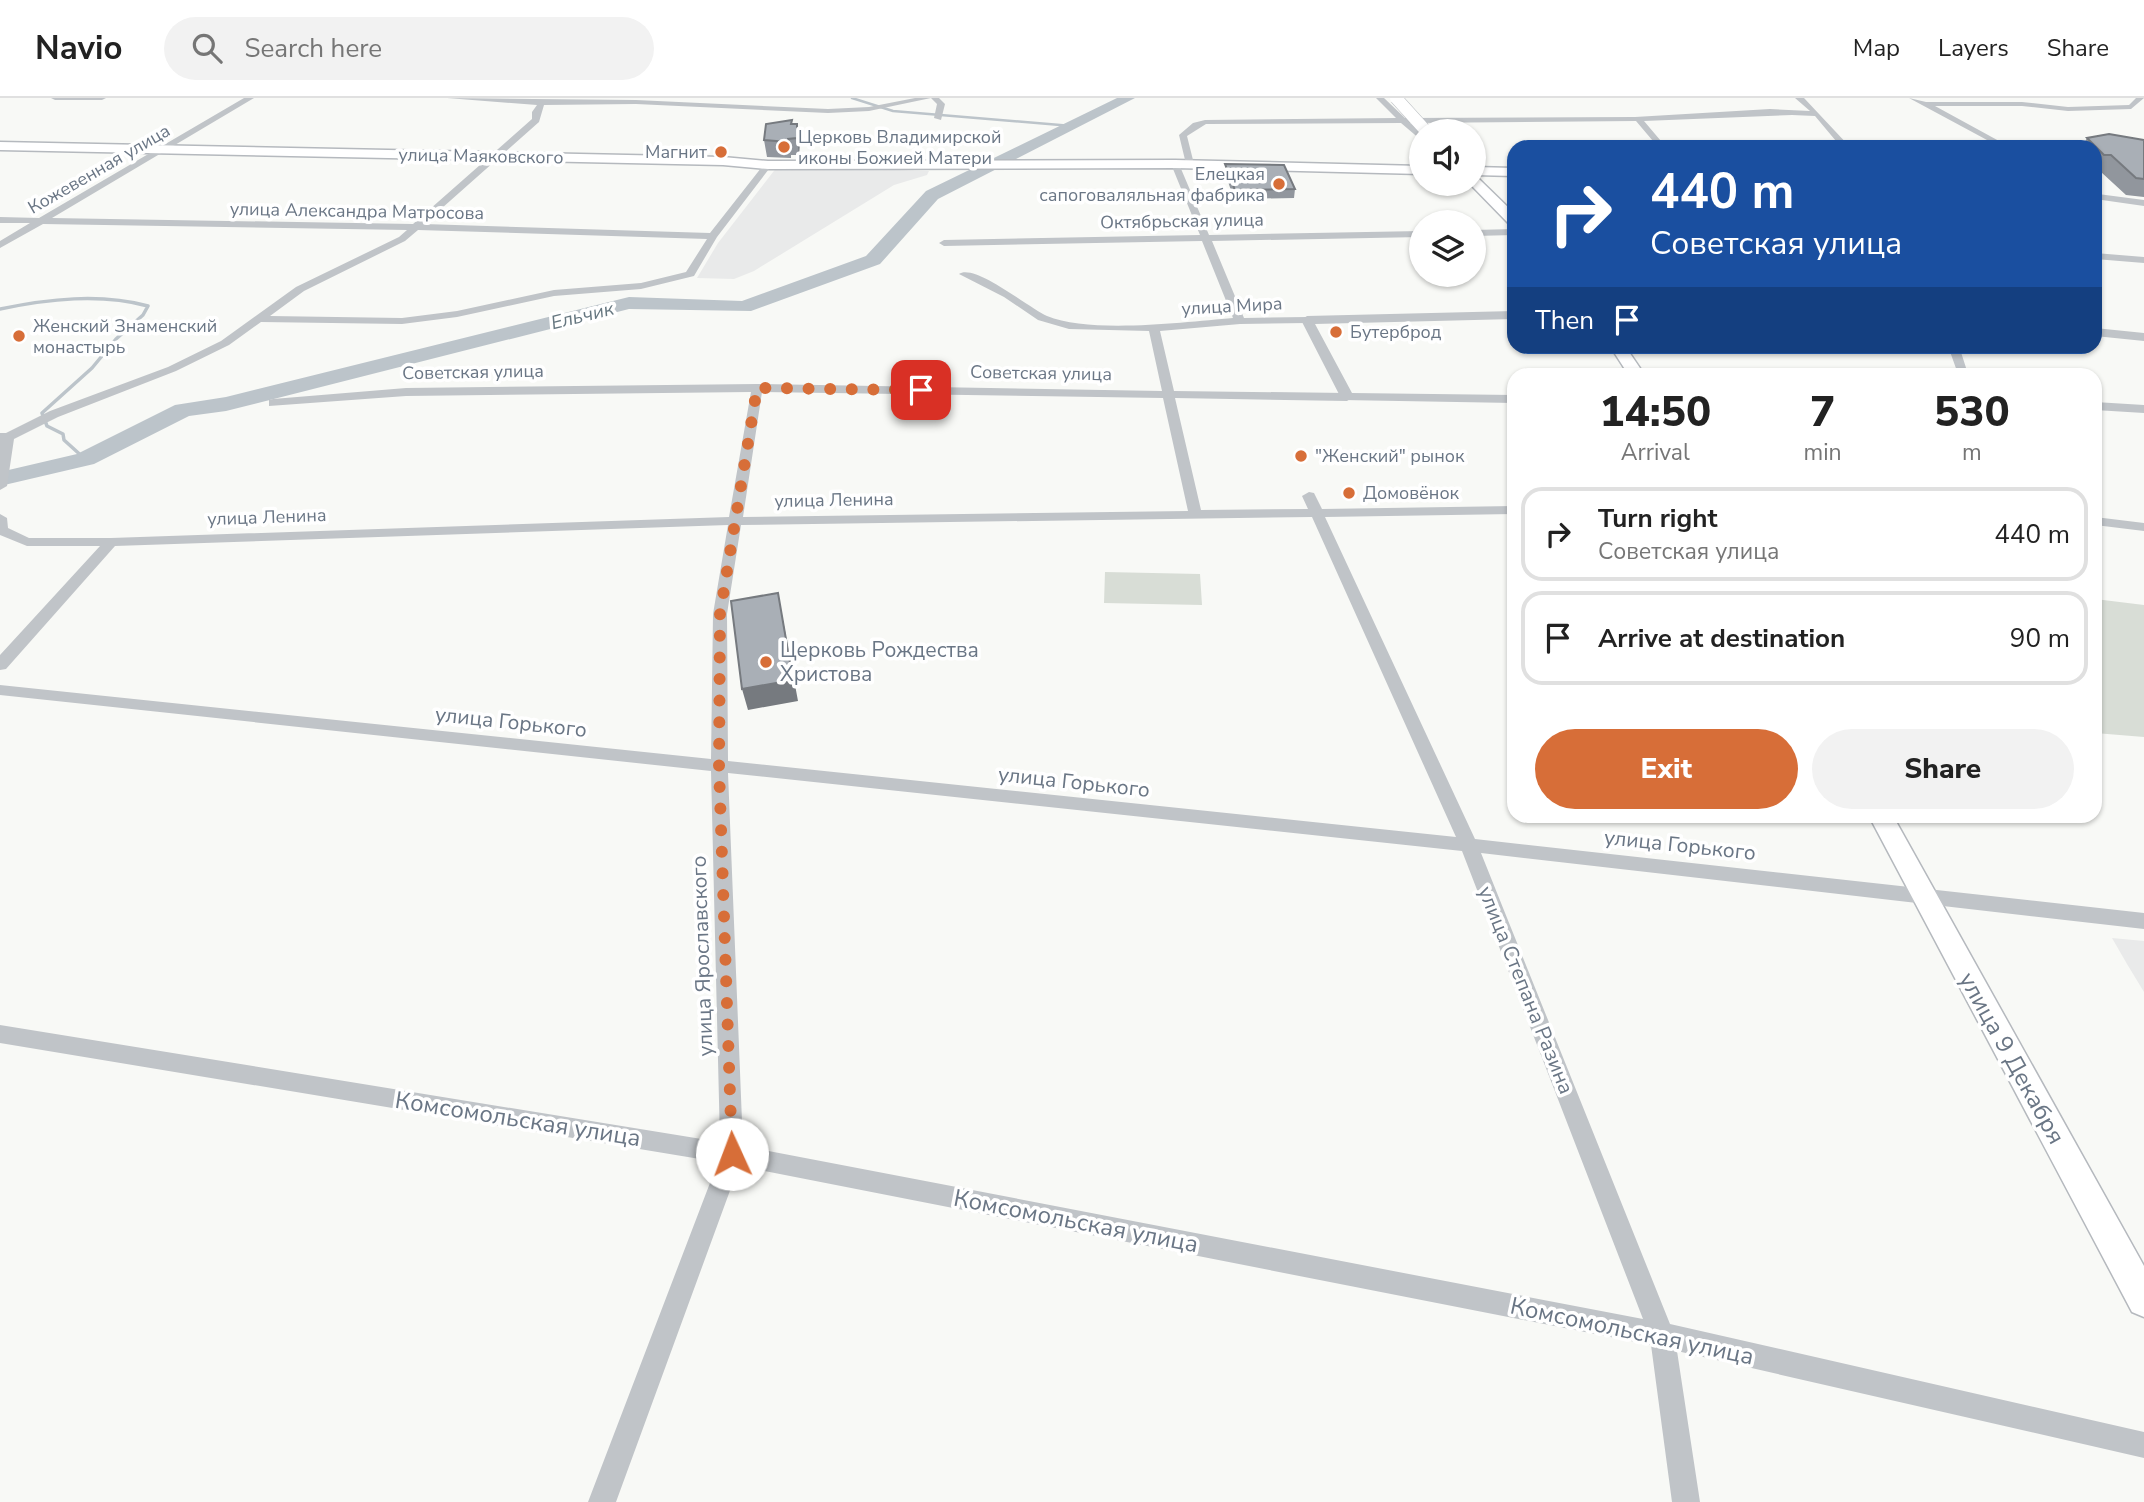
<!DOCTYPE html>
<meta charset="utf-8">
<style>
body{margin:0;font-family:"Nunito Sans",sans-serif;background:#f2f2f2;color:#222;height:100vh;display:flex;flex-direction:column;font-size:26px;white-space:nowrap}
*{box-sizing:border-box;margin:0}
p{font-size:23px;color:#767676}
.icon{flex:none;width:38px;height:38px;fill:none;stroke:currentColor;stroke-width:2;stroke-linecap:round;stroke-linejoin:round}
.map{position:relative;flex:1;overflow:hidden}
.sheet{position:absolute;left:1507px;top:270px;width:595px;height:455px;display:flex;flex-direction:column;background:#fff;border-radius:21px;box-shadow:0 2px 5px #0004}
.sheet>*{flex:none}
.hud{position:absolute;left:1507px;top:42px;width:595px;height:214px;border-radius:21px;box-shadow:0 2px 5px #0004;background:#1a4fa0;color:#fff;overflow:hidden}
.fabs{position:absolute;left:1409px;top:21px;display:grid;gap:14px}
.fabs a{display:grid;place-items:center;width:77px;height:77px;border-radius:50%;background:#fff;box-shadow:0 2px 5px #0004;font-size:35px}
.pin{position:absolute;display:grid;place-items:center;width:60px;height:60px;color:#fff;margin:-30px;border-radius:14px;box-shadow:0 4px 10px #0006}
.me{position:absolute;width:77px;margin:-38px;rotate:358deg;stroke-linejoin:round;filter:drop-shadow(0 0 5px #0008)}
.turn{display:flex;align-items:center;gap:24px;height:147px;padding:0 28px;font-size:32px}
.turn .icon{width:91px;height:91px;stroke-width:2.5}
.turn b{display:block;font-size:49px;line-height:60px}
.then{display:flex;align-items:center;height:66px;padding:0 28px;background:#0003;gap:14px;font-size:26px}
.eta{display:flex;justify-content:space-evenly;align-items:center;height:119px;text-align:center}
.eta b{font-size:42px;font-weight:800;line-height:49px}
.cta{display:flex;gap:14px;margin-top:auto;padding:14px 28px}
.cta a{flex:1;height:80px;border-radius:42px;background:#d76e38;color:#fff;font-size:28px;font-weight:800;line-height:80px;text-align:center}
.cta a+a{background:#f2f2f2;color:#222}
ul{padding:0;list-style:none}
li{display:flex;align-items:center;gap:21px;height:94px;margin:0 14px 10px;padding:0 14px;border:4px solid #e0e0e0;border-radius:21px}
li div{flex:1}
li b{display:block;font-size:26px}
li em{font-style:normal}
header{display:flex;align-items:center;gap:42px;box-sizing:border-box;height:98px;padding:0 35px;background:#fff;border-bottom:2px solid #e0e0e0}
header strong{font-size:33px}
nav{display:flex;gap:38px;margin-inline-start:auto;font-size:24px}
.search{width:490px;height:63px;background:#f2f2f2;display:flex;align-items:center;gap:18px;box-sizing:border-box;padding:0 24px;border-radius:38px;color:#767676;font-size:26px}
.map>svg:first-child{display:block}
.built{fill:#e9eaea}
.green{fill:#d8ddd6}
.lines{fill:none;stroke-linecap:round;stroke-linejoin:round}
.stream-far1{stroke:#bcc4ca;stroke-width:2.5}
.stream{stroke:#bcc4ca;stroke-width:3.5}
.river{fill:#bcc4ca;fill-rule:evenodd}
.secondary-casing{stroke:#b5b9be;stroke-width:3}
.minor{fill:#c0c4c8;fill-rule:evenodd}
.tertiary{fill:#c0c4c8;fill-rule:evenodd}
.secondary{fill:#fff;fill-rule:evenodd}
.secondary-bridge-casing{stroke:#b5b9be;stroke-width:13;stroke-linecap:butt}
.secondary-bridge{stroke:#fff;stroke-width:12}
.wall{fill:#91969d}
.shaded-wall{fill:#767a7f}
.building{fill:#a9afb6;stroke:#767a7f;stroke-width:2}
.route{stroke:#d76e38;stroke-width:12;stroke-dasharray:0 21.6}
.poi-dot{fill:#d76e38;stroke:#fff;stroke-width:2.5}
.labels{text-anchor:middle;stroke-width:7;stroke-linejoin:round;paint-order:stroke}
.far-poi-label{font-size:18px;fill:#6a7685;stroke:#fff;text-anchor:start}
.far-street-label{font-size:18px;fill:#6a7685;stroke:#fff}
.far-water-label{font-size:19px;font-style:italic;fill:#667780;stroke:#fff}
.poi-label{font-size:21px;fill:#6a7685;stroke:#fff;text-anchor:start}
.street-label{font-size:21px;fill:#6a7685;stroke:#fff}
.near-street-label{font-size:24px;fill:#6a7685;stroke:#fff}
</style>
<header>
<strong>Navio</strong>
<div class="search"><svg class="icon" aria-label="search" viewBox="0 0 24 24"><circle cx="10" cy="10" r="6"/><path d="M15 15l6 6"/></svg>Search here</div>
<nav><a>Map</a><a>Layers</a><a>Share</a></nav>
</header>
<div class="map">
<svg width="2144" height="1404" viewBox="0 0 2144 1404">
<rect width="100%" height="100%" fill="#f8f9f6"/>
<!-- built -->
<path class="built" d="M777,69L900,72L929,73L927,77L894,87L754,173L734,181L697,180L718,145Z
M2112,840L2144,843V894L2127,866Z"/>
<!-- green -->
<path class="green" d="M1105,474L1200,476L1202,507L1104,505Z
M2095,501L2144,507V639L2095,635Z"/>
<g class="lines">
<!-- stream-far1 -->
<path class="stream-far1" d="M852,0L893,13L1072,28"/>
<!-- stream -->
<path class="stream" d="M0,211C48,201 100,195 148,208L143,217L116,241L92,270L42,315L47,328L63,336L64,342L85,361"/>
<!-- river -->
<path class="river" d="M1117,0H1135L938,101L880,166L751,213L629,211L226,313L189,318L94,366L0,388V374L77,356L175,307L226,299L629,199L742,203L866,158L926,93Z"/>
<!-- secondary casing -->
<g class="secondary-casing">
<path id="secondary" d="M0,44L723,59L768,63L1175,62L1421,68V76L1175,70L768,71L723,67L0,52Z
M1474,69L1514,70V78L1474,77Z
M1474,79L1478,80L1514,115V127L1509,126L1470,86H1474Z
M1610,248H1625L1644,276H1628Z
M1869,718H1893L2144,1168V1219L2132,1214Z"/>
</g>
<!-- minor -->
<path class="minor" d="M51,0H106L102,2H55Z
M244,0H254L52,120L413,126L532,21V14L537,7L447,0L636,2L828,11L869,9L915,0H931L869,13L828,15L636,6L544,7L539,24L424,126L710,135L765,65L772,67L717,139L694,178L641,191L554,198L457,219L402,226L261,224L229,247L176,273L58,319L14,341L7,388L0,392V335H6L50,313L168,269L221,243L296,189L399,139L407,132L43,126L0,150V143L30,125H0V119L39,120ZM418,132L707,141L686,174L641,185L554,192L457,213L402,220L270,218L304,193L405,143Z
M931,0H939L945,6L941,22L934,20L937,6Z
M1376,0H1384L1405,20L1635,19L1770,11L1810,13L1795,0H1804L1850,49H1841L1815,18L1792,17L1644,23L1666,49H1658L1636,23L1410,25L1421,35V42L1401,25L1206,26L1187,38L1194,66L1190,69L1186,66L1179,37L1193,25L1205,22L1396,20Z
M1909,0L1926,4H2022L2068,9L2129,7L2136,0H2144L2131,11L2068,13L2022,8H1935L2010,49H2000Z
M1175,63L1179,66L1209,137L1421,133V139L1212,143L1244,220L1307,219L1312,222L1307,225L1240,226L1160,233L1174,293L1347,295L1353,299L1347,303L1175,300L1201,412L1308,411L1302,398L1309,394L1314,395L1322,411L1514,408V416L1325,419L1475,741L2144,815V831L1481,755L1670,1226L2144,1334V1360L1677,1253L1700,1404H1672L1651,1247L739,1068L616,1404H588L718,1064L0,945V927L720,1044L711,673L0,597V587L711,661L713,516L728,427L115,448L6,571L0,572V557L100,448H27L0,437V416L7,420L8,430L29,440H111L729,419L751,294L406,298L269,308V302L273,301L406,290L757,286L1162,293L1149,233L1069,231L1038,222L1004,199L959,176C975,165 1030,211 1047,218C1090,236 1186,224 1233,220L1202,143L944,148L939,145L944,142L1200,137L1171,66ZM762,294L1163,300L1188,413L743,419ZM1312,419L1456,739L728,663L727,516L741,427ZM728,675L1462,753L1643,1221L743,1048Z
M1514,131V137L1474,138V132Z
M2095,155L2144,159V165L2095,161Z
M1948,248H1959L1968,276H1958Z
M2095,419L2144,425V433L2095,427Z"/>
<!-- tertiary -->
<path class="tertiary" d="M2098,96L2144,102V108L2095,101V97Z
M1514,213V221L1315,226L1352,295L1514,297V305L1342,302L1301,222L1307,218Z
M2095,230L2144,235V243L2095,238Z
M2095,304L2144,307V315L2095,312Z"/>
<!-- secondary -->
<use href="#secondary" class="secondary"/>
<!-- secondary-bridge casing -->
<g class="secondary-bridge-casing">
<path id="secondary-bridge" d="M1396,0L1426,33"/>
</g>
<!-- secondary-bridge -->
<use href="#secondary-bridge" class="secondary-bridge"/>
</g>
<!-- wall -->
<path class="wall" d="M792,22V26L800,41L799,57H791V60L767,59L764,42Z
M2087,40L2144,42V99L2126,97L2101,74L2095,73V49H2082Z
M1225,66L1295,91L1294,100L1234,101L1225,75Z"/>
<!-- shaded-wall -->
<path class="shaded-wall" d="M797,26L800,41L799,57L797,40Z
M778,495L798,603L748,612L742,591Z"/>
<!-- building -->
<path class="building" d="M792,22L791,26H797V40L788,41V44L764,42L766,26Z
M2109,36L2144,42V81L2136,80L2111,57H2104L2087,40Z
M1225,66L1284,67L1295,91L1235,92Z
M778,495L793,582L742,591L731,503Z"/>
<g class="lines">
<!-- route -->
<path class="route" d="M732,1056L719,670L720,516L757,290L921,292"/>
</g>
<!-- markers -->
<g class="poi-dot">
<circle cx="784" cy="49" r="7"/>
<circle cx="721" cy="54" r="7"/>
<circle cx="1279" cy="86" r="7"/>
<circle cx="1336" cy="234" r="7"/>
<circle cx="19" cy="238" r="7"/>
<circle cx="1301" cy="358" r="7"/>
<circle cx="1349" cy="395" r="7"/>
<circle cx="766" cy="564" r="7"/>
</g>
<g class="labels">
<!-- far-poi labels -->
<g class="far-poi-label">
<text x="798" y="45">Церковь Владимирской<tspan x="798" dy="21">иконы Божией Матери</tspan></text>
<text x="707" y="60" text-anchor="end">Магнит</text>
<text x="1265" y="82" text-anchor="end">Елецкая<tspan x="1265" dy="21">сапоговаляльная фабрика</tspan></text>
<text x="33" y="234">Женский Знаменский<tspan x="33" dy="21">монастырь</tspan></text>
<text x="1350" y="240">Бутерброд</text>
<text x="1315" y="364">"Женский" рынок</text>
<text x="1363" y="401">Домовёнок</text>
</g>
<!-- far-street labels -->
<g class="far-street-label">
<text transform="translate(481 58) rotate(1)" y="6">улица Маяковского</text>
<text transform="translate(99 71) rotate(-30)" y="6">Кожевенная улица</text>
<text transform="translate(357 113) rotate(1)" y="6">улица Александра Матросова</text>
<text transform="translate(1182 123) rotate(-1)" y="6">Октябрьская улица</text>
<text transform="translate(1232 208) rotate(-3)" y="6">улица Мира</text>
<text transform="translate(473 274) rotate(-1)" y="6">Советская улица</text>
<text transform="translate(1041 275) rotate(1)" y="6">Советская улица</text>
<text transform="translate(834 402) rotate(-1)" y="6">улица Ленина</text>
<text transform="translate(267 419) rotate(-2)" y="6">улица Ленина</text>
</g>
<!-- far-water labels -->
<g class="far-water-label">
<text transform="translate(582 217) rotate(-14)" y="7">Ельчик</text>
</g>
<!-- poi labels -->
<g class="poi-label">
<text x="780" y="559">Церковь Рождества<tspan x="780" dy="24">Христова</tspan></text>
</g>
<!-- street labels -->
<g class="street-label">
<text transform="translate(511 624) rotate(6)" y="7">улица Горького</text>
<text transform="translate(1074 684) rotate(6)" y="7">улица Горького</text>
<text transform="translate(1680 747) rotate(6)" y="7">улица Горького</text>
<text transform="translate(702 858) rotate(-92)" y="7">улица Ярославского</text>
<text transform="translate(1526 892) rotate(68)" y="7">улица Степана Разина</text>
</g>
<!-- near-street labels -->
<g class="near-street-label">
<text transform="translate(2012 960) rotate(61)" y="8">улица 9 Декабря</text>
<text transform="translate(518 1021) rotate(9)" y="8">Комсомольская улица</text>
<text transform="translate(1076 1123) rotate(11)" y="8">Комсомольская улица</text>
<text transform="translate(1632 1233) rotate(12)" y="8">Комсомольская улица</text>
</g>
</g>
</svg>
<div class="fabs">
<a><svg class="icon" aria-label="sound" viewBox="0 0 24 24"><path d="M4 9h4l5-4v14l-5-4H4zM17 9q2 3 0 6"/></svg></a>
<a><svg class="icon" aria-label="layers" viewBox="0 0 24 24"><path d="M12 4l9 5-9 5-9-5zM3 14l9 5 9-5"/></svg></a>
</div>
<div class="pin" style="left:921px;top:292px;background:#d93025"><svg class="icon" aria-label="arrive" viewBox="0 0 24 24"><path d="M6 21V4h12l-3 4 3 4H6"/></svg></div>
<svg class="me" style="left:732px;top:1056px" viewBox="-20 -20 40 40"><circle r="19" fill="#fff"/><path d="M0-13L10 11 0 6-10 11z" fill="#d76e38"/></svg>
<div class="hud">
<div class="turn"><svg class="icon" aria-label="right" viewBox="0 0 24 24"><path d="M7 20v-9h11M14 6l5 5-5 5"/></svg><div><b>440 m</b>Советская улица</div></div>
<div class="then">Then<svg class="icon" aria-label="arrive" viewBox="0 0 24 24"><path d="M6 21V4h12l-3 4 3 4H6"/></svg></div>
</div>
<section class="sheet">
<div class="eta">
<div><b>14:50</b><p>Arrival</p></div>
<div><b>7</b><p>min</p></div>
<div><b>530</b><p>m</p></div>
</div>
<ul>
<li><svg class="icon" aria-label="right" viewBox="0 0 24 24"><path d="M7 20v-9h11M14 6l5 5-5 5"/></svg><div><b>Turn right</b><p>Советская улица</p></div><em>440 m</em></li>
<li><svg class="icon" aria-label="arrive" viewBox="0 0 24 24"><path d="M6 21V4h12l-3 4 3 4H6"/></svg><div><b>Arrive at destination</b></div><em>90 m</em></li>
</ul>
<div class="cta"><a>Exit</a><a>Share</a></div>
</section>
</div>
